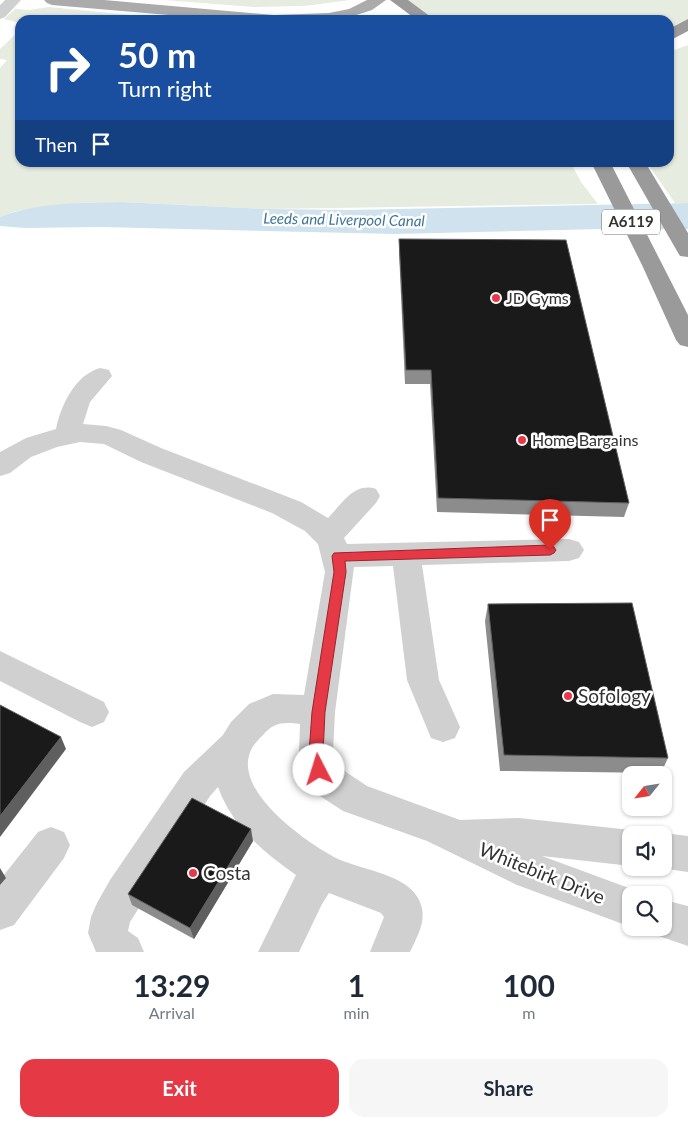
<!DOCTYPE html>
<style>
body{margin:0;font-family:Lato,sans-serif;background:#f6f6f7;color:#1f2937;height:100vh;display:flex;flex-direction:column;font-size:19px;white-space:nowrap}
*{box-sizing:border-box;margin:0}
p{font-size:16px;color:#747a83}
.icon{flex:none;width:28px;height:28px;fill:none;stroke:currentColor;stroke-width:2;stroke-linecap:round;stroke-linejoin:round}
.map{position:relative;height:952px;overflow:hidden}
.panel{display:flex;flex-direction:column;background:#fff;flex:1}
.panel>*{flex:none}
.banner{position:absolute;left:15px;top:15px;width:659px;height:152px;border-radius:15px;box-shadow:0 1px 4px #0004;background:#1a4fa0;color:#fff;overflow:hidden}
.needle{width:32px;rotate:240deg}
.controls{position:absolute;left:622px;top:766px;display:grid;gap:10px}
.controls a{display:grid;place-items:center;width:50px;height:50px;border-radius:10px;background:#fff;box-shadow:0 1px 4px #0004;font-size:25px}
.pin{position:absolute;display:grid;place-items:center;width:42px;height:42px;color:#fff;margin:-51px -21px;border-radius:50% 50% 50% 0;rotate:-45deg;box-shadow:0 0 5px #0007}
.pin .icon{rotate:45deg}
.me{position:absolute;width:55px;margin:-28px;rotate:355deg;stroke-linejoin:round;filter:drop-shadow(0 0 4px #0008)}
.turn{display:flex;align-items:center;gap:18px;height:105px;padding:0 20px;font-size:22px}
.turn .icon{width:65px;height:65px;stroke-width:2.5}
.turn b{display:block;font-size:35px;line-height:42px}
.then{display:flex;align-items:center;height:48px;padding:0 20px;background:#0003;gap:10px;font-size:19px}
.eta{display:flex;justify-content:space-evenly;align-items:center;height:85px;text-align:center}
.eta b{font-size:30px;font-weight:700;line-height:35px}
.action{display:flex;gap:10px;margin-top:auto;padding:10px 20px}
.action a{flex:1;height:58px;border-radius:15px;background:#e63946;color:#fff;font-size:20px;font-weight:700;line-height:58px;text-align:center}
.action a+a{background:#f6f6f7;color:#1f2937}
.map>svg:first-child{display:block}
.green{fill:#e6ecdf}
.water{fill:#cfe2ee}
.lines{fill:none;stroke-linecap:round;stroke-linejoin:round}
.minor{fill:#d0d0d0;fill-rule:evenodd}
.major{fill:#ababab;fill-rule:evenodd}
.highway{fill:#9a9a9a;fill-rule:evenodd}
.wall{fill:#8c8c8c}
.shaded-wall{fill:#5f5f5f}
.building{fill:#1a1a1a;stroke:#5f5f5f}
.route{fill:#e63946;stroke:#96252e}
.poi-dot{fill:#e63946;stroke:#fff;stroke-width:2}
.labels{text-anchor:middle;stroke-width:5;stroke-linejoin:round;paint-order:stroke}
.far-water-label{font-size:15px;font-style:italic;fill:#3f7597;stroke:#fff}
.shield{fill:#fff;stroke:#707070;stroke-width:1}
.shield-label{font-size:15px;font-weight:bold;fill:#333}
.poi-label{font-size:16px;fill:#333;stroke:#fff;text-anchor:start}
.near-poi-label{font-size:19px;fill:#333;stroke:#fff;text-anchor:start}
.near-street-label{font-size:19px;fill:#333;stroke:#fff}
</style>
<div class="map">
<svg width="688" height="952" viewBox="0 0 688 952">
<rect width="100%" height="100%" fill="#fff"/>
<!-- green -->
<path class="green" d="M165,0H351L304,6L253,7Z
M398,0H688V22L669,36V20H427Z
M49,7L181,20H20V23L4,19L15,9L29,10Z
M20,30V162L571,163L581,182L598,204L268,209L122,202L81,203L16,211L0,217V68L7,60L0,59V49Z
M688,45V203H675L647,163L669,162V52Z"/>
<!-- water -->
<path class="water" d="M122,202L268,209L349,210L688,203V229H602L395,234L100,227L24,228L0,226V217C38,202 82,203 122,202Z"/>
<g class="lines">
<!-- minor -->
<path class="minor" d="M5,0H21L5,17L0,19V5Z
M100,368L109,370L112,376L90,402L83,424L106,426L121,430L161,448L301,502L328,518C343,503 354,482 376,489L380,496L376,503L344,538L347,544L569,539L579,542L584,550L579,558L569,561L422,565L439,680L460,727L455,738L443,742L431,738L407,680L393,566L354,567L335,712L333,753L335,761L346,772L367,786L460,820L519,818L631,830L644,835H631V866L542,856L645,894L631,895V927L517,885L427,841L343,811L320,796L307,780L301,769L299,753L300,724C284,722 274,722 263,735C259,739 254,744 251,750C232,790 304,841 334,857C357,869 401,873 416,895C430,915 419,933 410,952H370L384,917L381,913L329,893L322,904L299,952H258L296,875C262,851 232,826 218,787L210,796L130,922L128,931L138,938L144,952H96L88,933L91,917L97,903L110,880L184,772L223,735L231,722L249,704L273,694L304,695L325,572L318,544L305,531L272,513L141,462L104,444L80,442L57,447L31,457L10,473L0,476V452L26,438L56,429C61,405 75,375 100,368Z
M0,651L104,702L109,712L104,722L92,727L80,722L0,681Z
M51,827L64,832L70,845L64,858L14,925L0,930V880L38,832Z
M664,833L688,836V872L660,868H664V835H659Z
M664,900L688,906V946L650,933L648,928H664Z"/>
<!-- major -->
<path class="major" d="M44,0H104L274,15L329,13L349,9L367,0H386L372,10L341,20H227L52,5L47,3Z"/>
<!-- highway -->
<path class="highway" d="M390,0H408L435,20H417Z
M688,19V31L669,41V29Z
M591,162H610L688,315V347L680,345L676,340L642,265Z
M626,162H645L688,233V257L680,256L677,251Z"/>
</g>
<!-- wall -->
<path class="wall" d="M399,239L629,503L624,517L437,512L430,384H405L399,252Z
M488,604L668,758L661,773L500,771L485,621Z
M253,841L194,939L132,905L128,894Z"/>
<!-- shaded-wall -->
<path class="shaded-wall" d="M61,737L66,749L0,837V816Z
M251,829L253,841L194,939L190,928Z
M0,868L6,878L0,885Z"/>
<!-- building -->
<path class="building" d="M399,239L566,240L629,503L438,498L431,370H406Z
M632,603L668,758L504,755L488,604Z
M0,705L61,737L0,816Z
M192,798L251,829L190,928L128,894Z"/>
<!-- route -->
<path class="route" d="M550,545L554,547L556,550L554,553L550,555L345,561L346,572L325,712L323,753L326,770L324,774L319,776L314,774L309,753L312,712L334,572L332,556L334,553Z"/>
<!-- markers -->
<g class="poi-dot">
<circle cx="496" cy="298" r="5"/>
<circle cx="522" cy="440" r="5"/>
<circle cx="568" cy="696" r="5"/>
<circle cx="193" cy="873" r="5"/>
</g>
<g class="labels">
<!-- far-water labels -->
<g class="far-water-label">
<text transform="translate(344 220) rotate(1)" y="5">Leeds and Liverpool Canal</text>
</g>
<!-- shield labels -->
<rect class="shield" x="602" y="209.5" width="58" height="25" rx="4"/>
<g class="shield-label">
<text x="631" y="227">A6119</text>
</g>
<!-- poi labels -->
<g class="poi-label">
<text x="506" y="304">JD Gyms</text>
<text x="532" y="446">Home Bargains</text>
</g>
<!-- near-poi labels -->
<g class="near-poi-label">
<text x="578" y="703">Sofology</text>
<text x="203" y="880">Costa</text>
</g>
<!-- near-street labels -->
<g class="near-street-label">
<text transform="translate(542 873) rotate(22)" y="7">Whitebirk Drive</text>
</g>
</g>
</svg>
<div class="controls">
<a><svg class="needle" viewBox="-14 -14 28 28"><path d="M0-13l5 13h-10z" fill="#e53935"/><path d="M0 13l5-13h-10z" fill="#747a83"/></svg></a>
<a><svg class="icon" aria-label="sound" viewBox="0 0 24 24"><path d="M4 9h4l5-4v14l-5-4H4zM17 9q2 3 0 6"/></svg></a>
<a><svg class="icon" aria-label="search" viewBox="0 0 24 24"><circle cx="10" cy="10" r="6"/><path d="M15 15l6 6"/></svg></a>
</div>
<div class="pin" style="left:550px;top:550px;background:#d93025"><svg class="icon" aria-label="arrive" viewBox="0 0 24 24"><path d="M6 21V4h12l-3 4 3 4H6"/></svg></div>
<svg class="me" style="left:319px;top:770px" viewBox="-20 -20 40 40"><circle r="19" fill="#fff"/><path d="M0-13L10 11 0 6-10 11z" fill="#e63946"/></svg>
<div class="banner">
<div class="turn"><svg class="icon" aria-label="right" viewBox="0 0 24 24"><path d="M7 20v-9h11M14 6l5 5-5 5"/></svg><div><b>50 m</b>Turn right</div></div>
<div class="then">Then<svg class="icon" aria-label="arrive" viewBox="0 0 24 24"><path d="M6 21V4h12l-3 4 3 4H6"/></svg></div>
</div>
</div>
<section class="panel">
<div class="eta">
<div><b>13:29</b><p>Arrival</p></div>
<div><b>1</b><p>min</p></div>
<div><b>100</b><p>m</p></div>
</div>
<div class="action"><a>Exit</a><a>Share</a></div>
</section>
